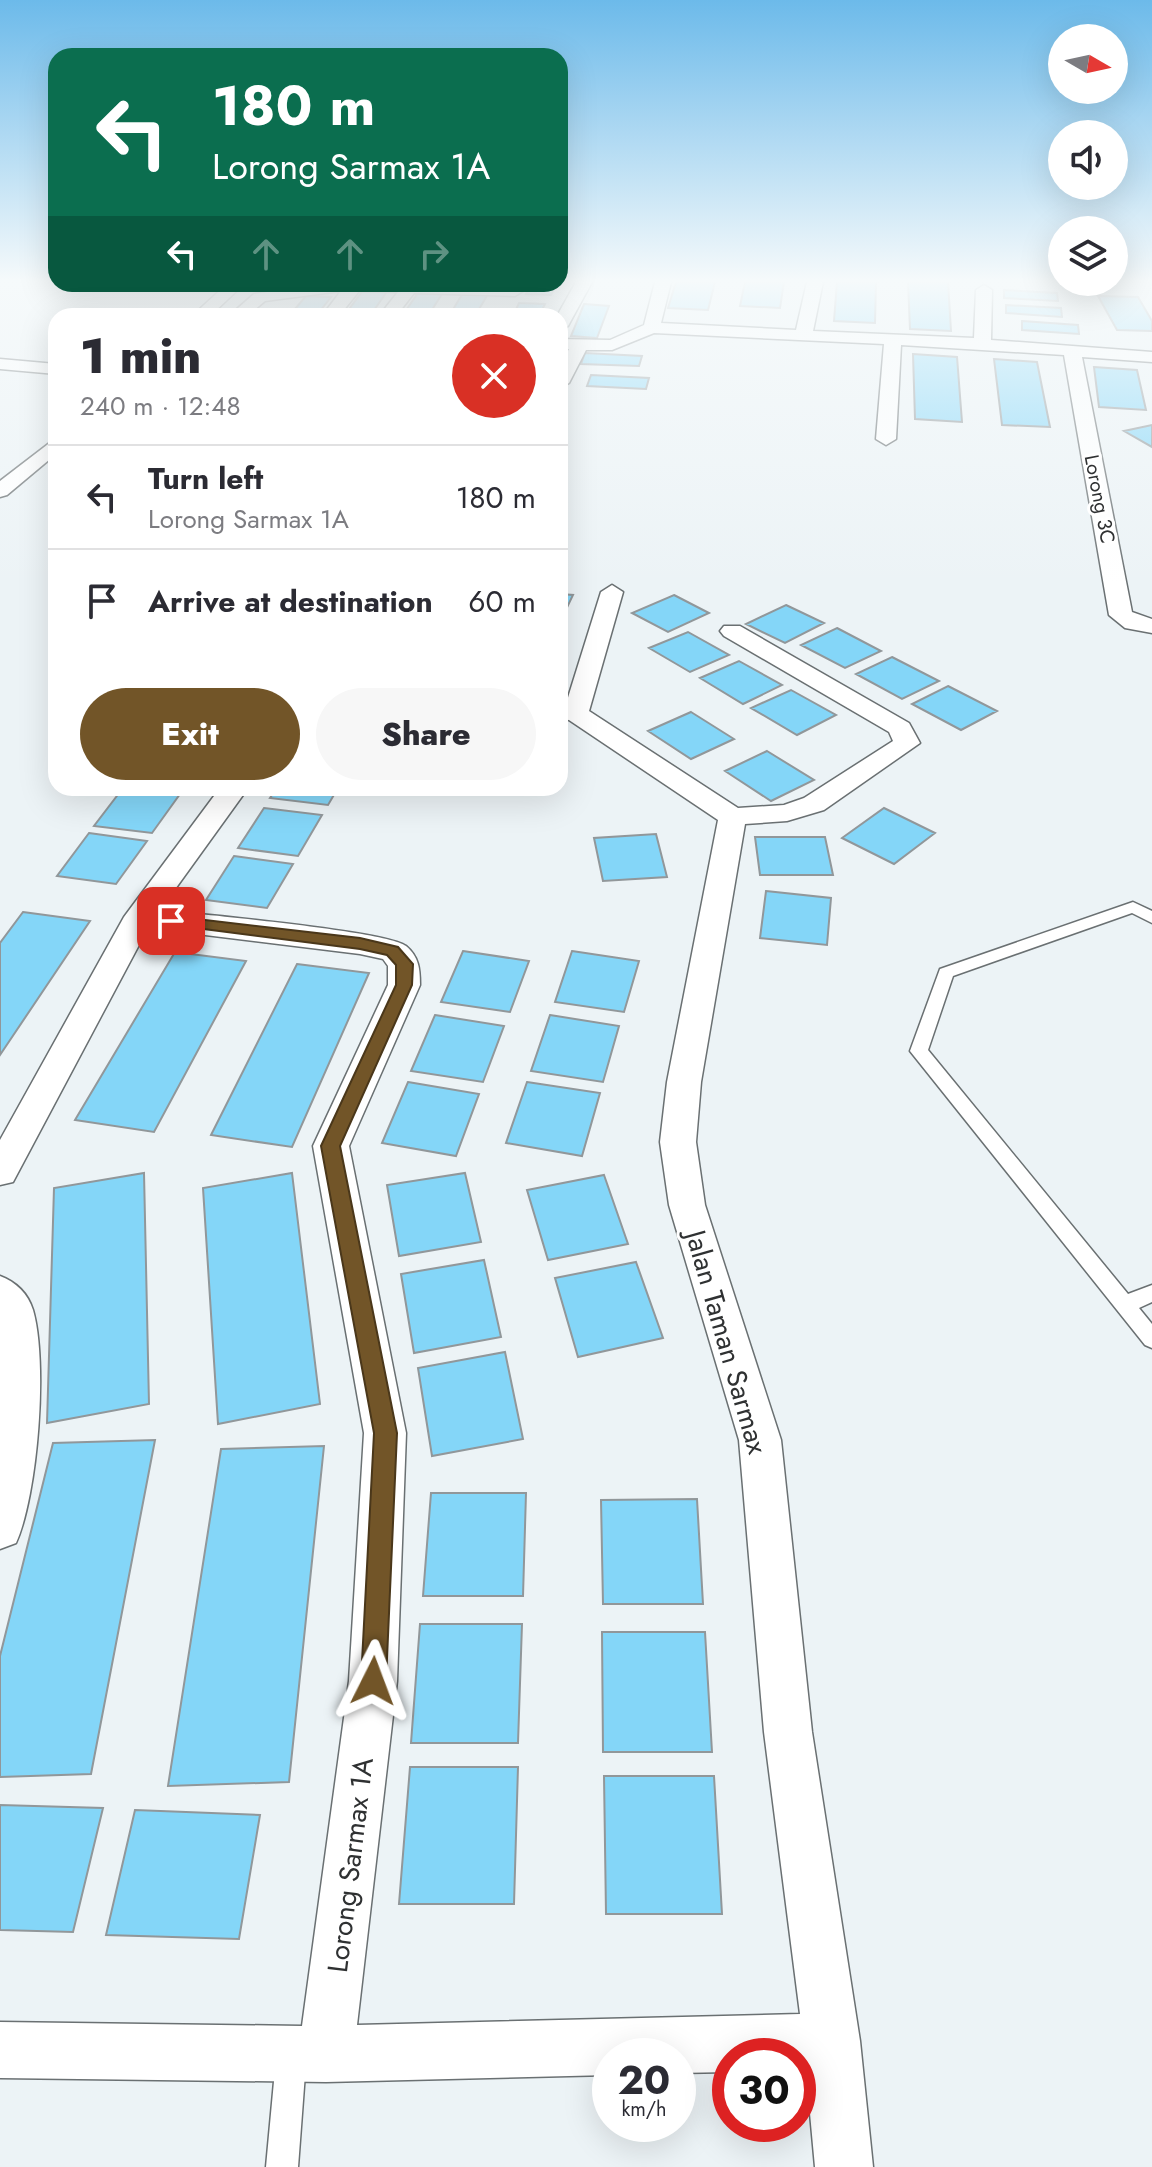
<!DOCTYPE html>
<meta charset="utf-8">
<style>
body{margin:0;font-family:Jost,sans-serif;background:#f7f7f7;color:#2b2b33;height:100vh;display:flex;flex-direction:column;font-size:30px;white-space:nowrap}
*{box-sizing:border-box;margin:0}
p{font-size:26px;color:#7c7c81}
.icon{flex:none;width:44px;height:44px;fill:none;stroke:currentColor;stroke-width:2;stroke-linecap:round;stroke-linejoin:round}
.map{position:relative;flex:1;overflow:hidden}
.sheet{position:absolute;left:48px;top:308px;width:520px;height:488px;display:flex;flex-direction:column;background:#fff;border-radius:24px;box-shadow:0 8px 32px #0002}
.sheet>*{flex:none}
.hud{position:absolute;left:48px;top:48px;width:520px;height:244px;border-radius:24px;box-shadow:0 8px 32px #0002;background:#0b6e4f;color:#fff;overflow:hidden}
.needle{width:52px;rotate:99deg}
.fabs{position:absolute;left:1048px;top:24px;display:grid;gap:16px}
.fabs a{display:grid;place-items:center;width:80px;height:80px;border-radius:50%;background:#fff;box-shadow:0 8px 32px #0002;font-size:40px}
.speed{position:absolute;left:592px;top:2038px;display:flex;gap:16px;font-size:40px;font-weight:700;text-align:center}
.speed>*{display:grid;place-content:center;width:104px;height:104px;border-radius:50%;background:#fff;box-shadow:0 8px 32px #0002;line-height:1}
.speed small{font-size:20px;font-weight:400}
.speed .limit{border:12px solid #d22;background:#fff;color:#111}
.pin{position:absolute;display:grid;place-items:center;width:68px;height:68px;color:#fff;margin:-34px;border-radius:16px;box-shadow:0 4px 12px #0006}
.me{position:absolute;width:88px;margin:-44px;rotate:3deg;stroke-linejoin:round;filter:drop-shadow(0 0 6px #0008)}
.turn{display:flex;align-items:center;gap:28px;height:168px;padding:0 32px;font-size:36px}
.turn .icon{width:104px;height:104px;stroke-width:2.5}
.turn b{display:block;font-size:56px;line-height:68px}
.lanes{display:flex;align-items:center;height:76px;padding:0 32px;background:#0003;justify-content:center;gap:40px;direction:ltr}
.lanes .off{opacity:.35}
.round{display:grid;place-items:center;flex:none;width:84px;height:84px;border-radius:42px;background:#f7f7f7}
.summary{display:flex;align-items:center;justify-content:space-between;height:136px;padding:0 32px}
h1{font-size:48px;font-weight:800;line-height:60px}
.button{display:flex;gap:16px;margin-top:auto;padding:16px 32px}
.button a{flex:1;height:92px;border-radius:48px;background:#725528;color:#fff;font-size:32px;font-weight:800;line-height:92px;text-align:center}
.button a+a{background:#f7f7f7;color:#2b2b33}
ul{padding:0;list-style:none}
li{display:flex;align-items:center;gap:24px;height:104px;padding:0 32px;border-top:2px solid #e1e1e2}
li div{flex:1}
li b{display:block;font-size:30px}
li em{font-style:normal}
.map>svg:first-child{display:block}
.building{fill:#84d6f8;stroke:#91979a;stroke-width:2}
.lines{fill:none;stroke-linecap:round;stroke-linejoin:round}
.service-casing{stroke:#6a7072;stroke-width:3}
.minor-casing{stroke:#6a7072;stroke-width:3}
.service{fill:#fff;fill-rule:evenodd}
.minor{fill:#fff;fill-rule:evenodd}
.route{fill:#725528;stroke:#4a371a;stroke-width:2}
.labels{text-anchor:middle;stroke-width:6;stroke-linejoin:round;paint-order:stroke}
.far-street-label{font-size:20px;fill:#2f3132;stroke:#fff}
.near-street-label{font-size:28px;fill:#2f3132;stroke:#fff}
</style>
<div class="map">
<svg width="1152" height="2167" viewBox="0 0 1152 2167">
<rect width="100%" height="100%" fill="#ecf3f6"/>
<!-- building -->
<path class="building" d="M676,282H715L708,310L668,308Z
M745,282H784L780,308L740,306Z
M837,282H876L875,323L834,321Z
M908,282H948L951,331L910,329Z
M531,284H556L551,295L526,294Z
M364,289L388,290L370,316H344Z
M1004,290L1057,293L1058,301L1004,298Z
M418,293L442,294L428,316H402Z
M463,293L488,294L475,316H449Z
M306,296L331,297L316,316H289Z
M1098,296L1138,297L1152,321V331L1117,330Z
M519,303L545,304L539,316H513Z
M584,304L609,306L597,338L571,336Z
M1006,305L1061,308L1062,317L1006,313Z
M1022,321L1078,325L1079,334L1022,330Z
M585,353L642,356L639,366L581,364Z
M913,354L957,357L962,422L915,419Z
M994,359L1037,362L1050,427L1002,425Z
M1094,367L1137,370L1146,410L1099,407Z
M591,375L649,378L646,389L587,386Z
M1152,425V447L1124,431Z
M560,594L573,595L560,622Z
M674,595L709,613L668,632L632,613Z
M786,605L824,623L785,643L746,624Z
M837,628L881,651L845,668L801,645Z
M688,632L729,655L690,672L649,648Z
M892,657L939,681L902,699L856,674Z
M739,661L782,685L743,704L700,678Z
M948,686L997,711L961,730L912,704Z
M791,690L836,715L797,735L751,708Z
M691,712L734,739L691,759L648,731Z
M767,751L814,780L771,801L725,771Z
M123,788H134L180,794L152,833L94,826Z
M277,788H338L328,805L270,798Z
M264,808L322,815L298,856L238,848Z
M884,808L935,833L894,864L842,838Z
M89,833L147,841L116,884L57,876Z
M656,834L667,877L603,881L594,838Z
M755,837H825L833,875H760Z
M234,856L293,864L267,908L206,900Z
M766,891L831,898L827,945L760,938Z
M23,912L90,921L0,1055V943Z
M463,951L529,961L510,1012L441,1002Z
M572,951L639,961L624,1012L555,1002Z
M175,952L246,961L154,1132L75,1120Z
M297,964L369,973L292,1147L211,1135Z
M435,1015L504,1026L483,1082L411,1071Z
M550,1015L619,1026L603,1082L531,1071Z
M408,1082L479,1094L456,1156L382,1143Z
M527,1082L600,1093L582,1156L506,1143Z
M144,1173L149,1404L47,1423L54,1188Z
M292,1173L320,1404L218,1424L203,1188Z
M465,1173L481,1242L399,1256L387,1185Z
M604,1175L628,1244L548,1260L527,1190Z
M484,1260L501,1337L414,1353L401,1274Z
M636,1262L663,1338L578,1357L555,1278Z
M505,1352L523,1439L432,1456L418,1368Z
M155,1440L91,1774L0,1777V1656L53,1443Z
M324,1446L289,1782L168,1786L221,1449Z
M431,1493H526L523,1596H423Z
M697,1499L703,1604H603L601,1500Z
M420,1624H522L518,1743H411Z
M602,1632H705L712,1752H603Z
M410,1767H518L514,1904H399Z
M604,1776H714L722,1914H606Z
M0,1805L103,1808L73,1932L0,1930Z
M135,1810L260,1815L239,1939L106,1935Z"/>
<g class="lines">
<!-- service casing -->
<g class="service-casing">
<path id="service" d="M1133,902L1152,911V923L1132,913L953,976L928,1050L1128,1294L1152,1285V1302L1139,1308L1152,1324V1348L1145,1345L910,1051L940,969Z
M291,2045L302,2049L306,2060L298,2167H266L276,2060L280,2049Z"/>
</g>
<!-- minor casing -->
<g class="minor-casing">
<path id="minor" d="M576,282H592L568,326L560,331L557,316Z
M655,282H671L661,323L796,330L807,282H823L813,331L974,338L976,290L984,285L992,290L991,340L1152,352V362L1082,357L1132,612L1152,619V633L1125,628L1109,615L1064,355L901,345L896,439L886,445L876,439L884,344L654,333L612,350H586L569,383L560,388V366L569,349H560V339L610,340L644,325Z
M227,284H244L210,316H192Z
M321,284L515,286L523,291L515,296L414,293L396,316H379L398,292L359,291L339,316H322L341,291L265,301L247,316H229L254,294Z
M0,359L56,364V374L0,369Z
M56,438V454L7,495L0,497V481Z
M612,585L623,592L589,711L738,808L784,805L804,798L893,741L889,732L724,636L720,631L724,626H740L909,723L920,743L824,810L787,821L745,824L701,1082L696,1142L705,1205L781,1440L812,1732L860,2041L873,2167H815L806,2070H798V2056H730V2072L678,2073V2056H610V2075L326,2082L0,2078V2022L302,2026L349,1681L364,1433L313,1146L388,985V966L383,959L360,954L148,928L13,1182L0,1185V1140L124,917L220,788H248L160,910C196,914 388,931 406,946C419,957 420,969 420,985L349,1146L406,1433L397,1681L357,2025L800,2014L764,1732L739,1440L669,1205L660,1142L667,1082L718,820L569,720L560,719V703L566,704L601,592Z
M0,1276C16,1282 28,1294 33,1310C48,1362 38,1494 16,1543L0,1549Z"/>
</g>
<!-- service -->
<use href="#service" class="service"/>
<!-- minor -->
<use href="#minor" class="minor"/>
</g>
<!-- sky -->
<linearGradient id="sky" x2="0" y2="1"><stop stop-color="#6cbaea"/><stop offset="0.48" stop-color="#f6fafb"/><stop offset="1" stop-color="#f6fafb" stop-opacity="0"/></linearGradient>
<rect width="1152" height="585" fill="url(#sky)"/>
<!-- route -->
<path class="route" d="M171,916L360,938L398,947L413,964L412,985L340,1146L397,1433L386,1681L382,1690L373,1694L364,1690L361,1681L374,1433L321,1146L396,985V965L387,955L360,949L165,924L163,921Z"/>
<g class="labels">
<!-- far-street labels -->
<g class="far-street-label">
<text transform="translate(1100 499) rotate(79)" y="7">Lorong 3C</text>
</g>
<!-- near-street labels -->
<g class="near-street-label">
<text transform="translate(727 1342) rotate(74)" y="10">Jalan Taman Sarmax</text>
<text transform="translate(350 1865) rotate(-83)" y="10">Lorong Sarmax 1A</text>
</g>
</g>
</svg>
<div class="fabs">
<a><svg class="needle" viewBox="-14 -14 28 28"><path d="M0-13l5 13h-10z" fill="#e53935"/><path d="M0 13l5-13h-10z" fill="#7c7c81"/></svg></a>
<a><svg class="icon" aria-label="sound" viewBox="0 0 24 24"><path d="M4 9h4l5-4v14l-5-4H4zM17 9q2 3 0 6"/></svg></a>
<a><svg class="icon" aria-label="layers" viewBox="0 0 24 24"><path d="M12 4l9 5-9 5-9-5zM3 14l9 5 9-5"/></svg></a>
</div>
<div class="speed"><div>20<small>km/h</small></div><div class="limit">30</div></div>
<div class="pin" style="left:171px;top:921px;background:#d93025"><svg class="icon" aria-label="arrive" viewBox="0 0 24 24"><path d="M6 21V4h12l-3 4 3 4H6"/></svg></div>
<svg class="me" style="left:373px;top:1681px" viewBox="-20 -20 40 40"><path d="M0-17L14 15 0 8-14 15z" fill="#725528" stroke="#fff" stroke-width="4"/></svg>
<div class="hud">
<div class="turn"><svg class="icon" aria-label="left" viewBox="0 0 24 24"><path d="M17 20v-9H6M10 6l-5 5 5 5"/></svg><div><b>180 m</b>Lorong Sarmax 1A</div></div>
<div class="lanes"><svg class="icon" aria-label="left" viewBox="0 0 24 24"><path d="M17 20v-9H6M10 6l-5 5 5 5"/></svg><svg class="icon off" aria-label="ahead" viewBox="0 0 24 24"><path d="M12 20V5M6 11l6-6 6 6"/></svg><svg class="icon off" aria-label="ahead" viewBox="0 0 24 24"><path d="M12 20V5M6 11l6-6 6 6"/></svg><svg class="icon off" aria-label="right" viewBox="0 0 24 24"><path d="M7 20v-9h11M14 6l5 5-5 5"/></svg></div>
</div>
<section class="sheet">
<div class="summary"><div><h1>1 min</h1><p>240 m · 12:48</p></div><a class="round" style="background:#d93025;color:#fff"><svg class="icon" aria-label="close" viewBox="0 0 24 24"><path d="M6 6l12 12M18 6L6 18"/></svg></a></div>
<ul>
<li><svg class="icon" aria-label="left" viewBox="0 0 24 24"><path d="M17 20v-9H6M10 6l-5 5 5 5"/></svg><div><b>Turn left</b><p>Lorong Sarmax 1A</p></div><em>180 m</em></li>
<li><svg class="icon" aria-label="arrive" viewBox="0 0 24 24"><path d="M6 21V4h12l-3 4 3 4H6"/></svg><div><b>Arrive at destination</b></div><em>60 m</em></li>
</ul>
<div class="button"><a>Exit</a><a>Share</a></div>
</section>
</div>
